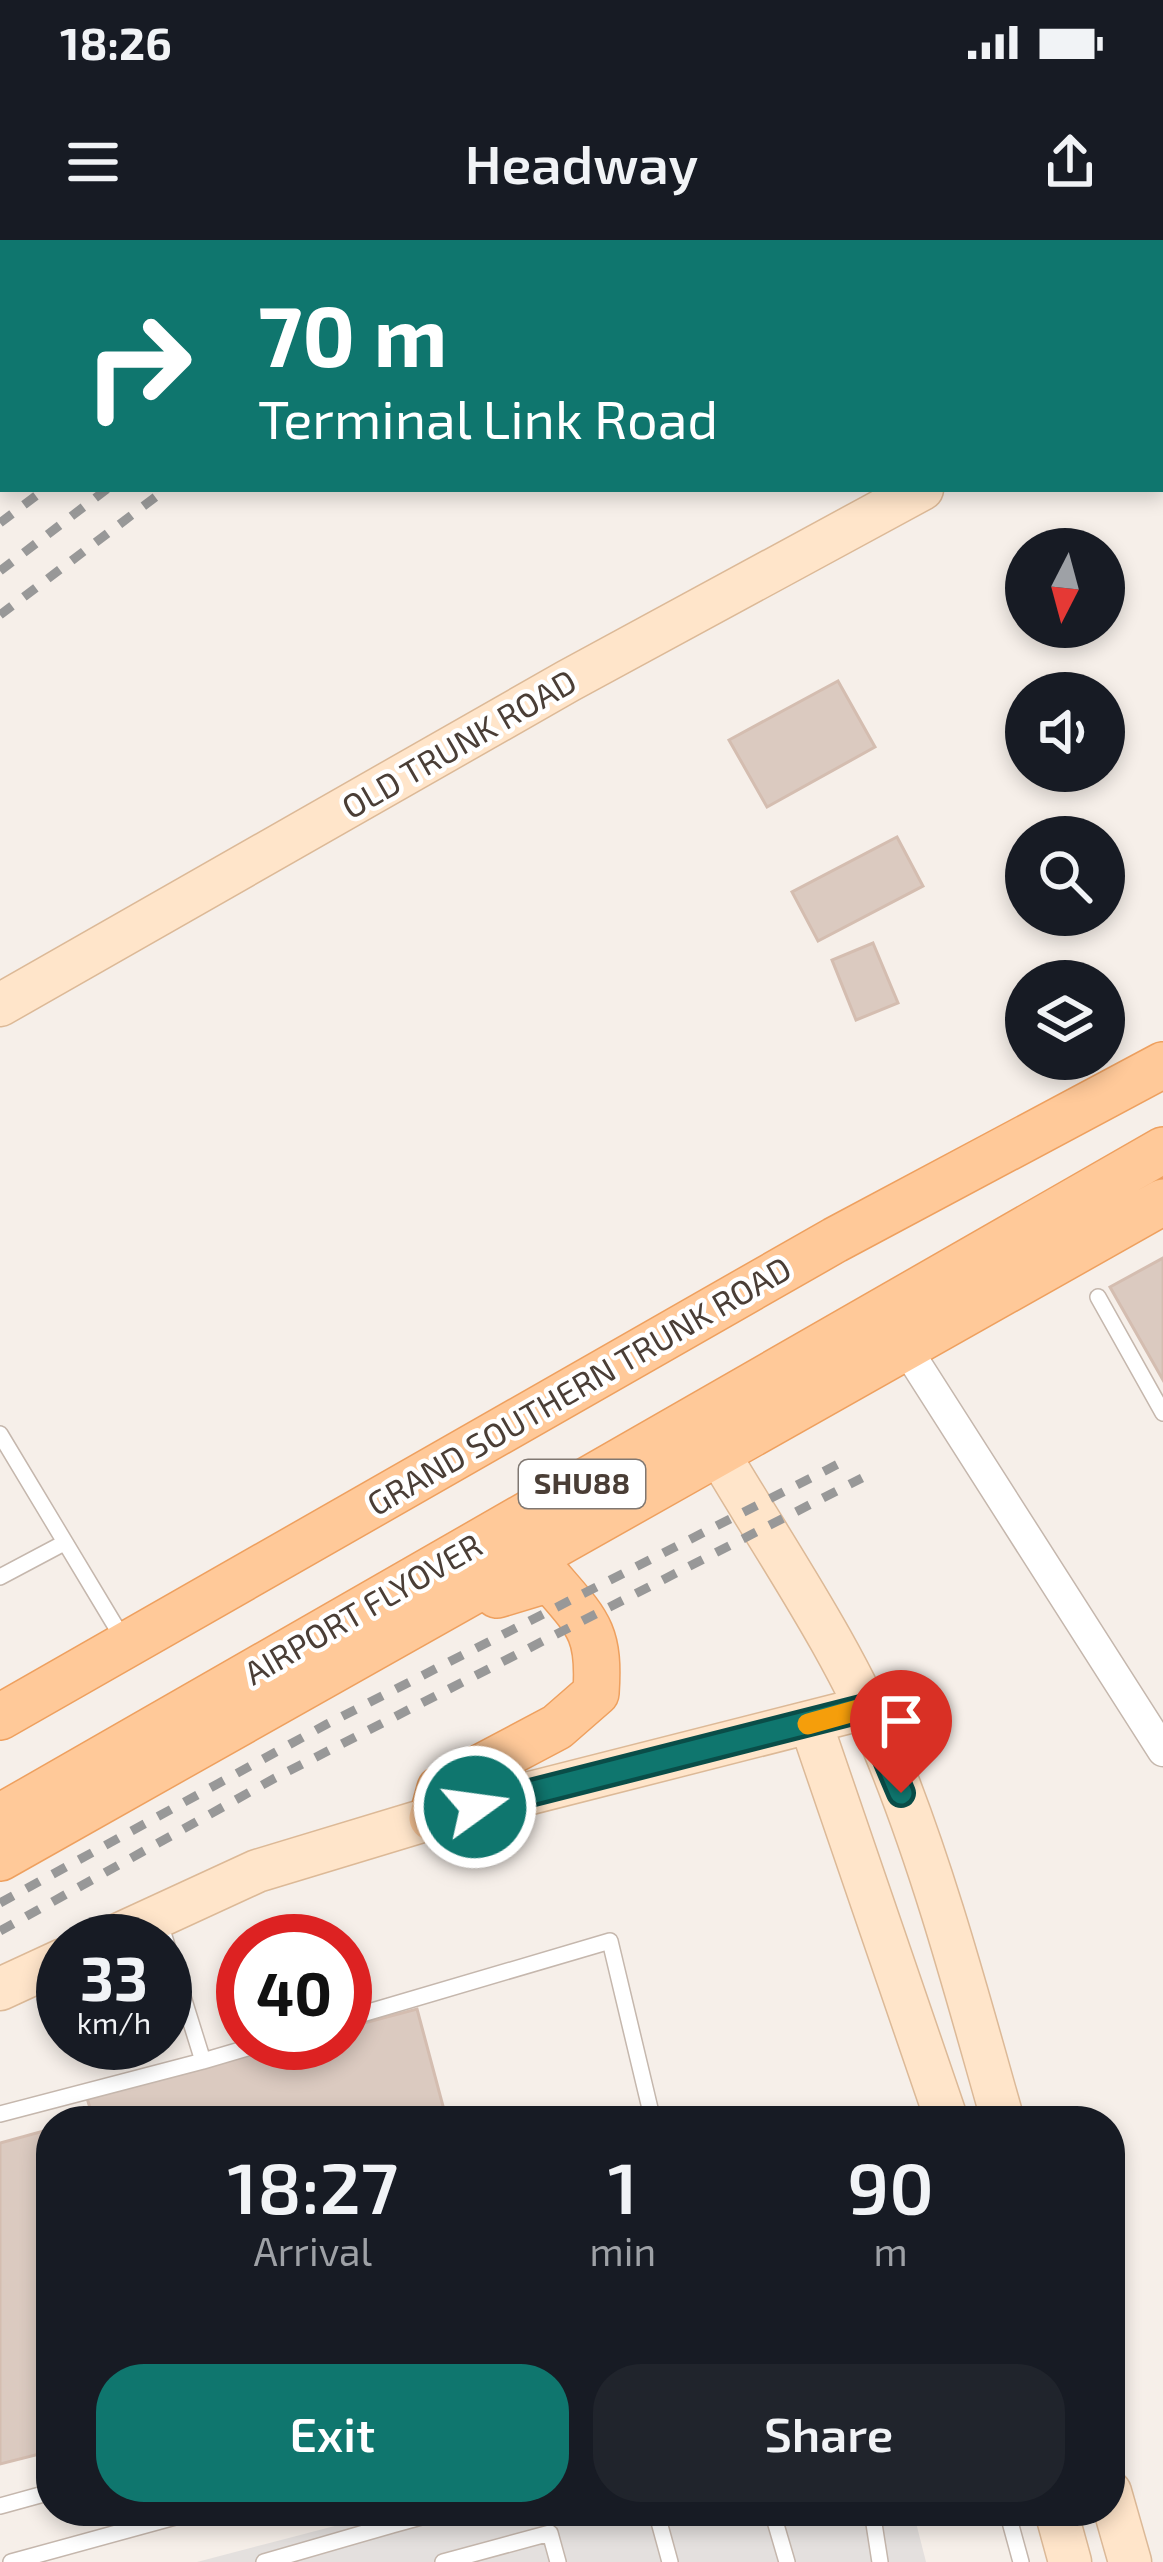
<!DOCTYPE html>
<style>
body{margin:0;font-family:"Exo 2",sans-serif;background:#20242c;color:#f1f3f6;height:100vh;display:flex;flex-direction:column;font-size:45px;white-space:nowrap}
*{box-sizing:border-box;margin:0}
p{font-size:39px;color:#9ea1a6}
.icon{flex:none;width:66px;height:66px;fill:none;stroke:currentColor;stroke-width:2;stroke-linecap:round;stroke-linejoin:round}
.map{position:relative;flex:1;overflow:hidden}
.panel{position:absolute;left:36px;top:1866px;width:1089px;height:420px;display:flex;flex-direction:column;background:#171b24;border-radius:48px;box-shadow:0 6px 18px #0003}
.panel>*{flex:none}
.top-card{position:absolute;left:0px;top:0px;width:1164px;height:252px;box-shadow:0 6px 18px #0003;background:#0f766e;color:#fff;overflow:hidden}
.needle{width:78px;rotate:186deg}
.tools{position:absolute;left:1005px;top:288px;display:grid;gap:24px}
.tools a{display:grid;place-items:center;width:120px;height:120px;border-radius:50%;background:#171b24;box-shadow:0 6px 18px #0003;font-size:60px}
.speed{position:absolute;left:36px;top:1674px;display:flex;gap:24px;font-size:60px;font-weight:700;text-align:center}
.speed>*{display:grid;place-content:center;width:156px;height:156px;border-radius:50%;background:#171b24;box-shadow:0 6px 18px #0003;line-height:1}
.speed small{font-size:30px;font-weight:400}
.speed .limit{border:18px solid #d22;background:#fff;color:#111}
.pin{position:absolute;display:grid;place-items:center;width:102px;height:102px;color:#fff;margin:-123px -51px;border-radius:50% 50% 50% 0;rotate:-45deg;box-shadow:0 0 12px #0007}
.pin .icon{rotate:45deg}
.me{position:absolute;width:132px;margin:-66px;rotate:76deg;stroke-linejoin:round;filter:drop-shadow(0 0 9px #0008)}
.turn{display:flex;align-items:center;gap:42px;height:252px;padding:0 60px;font-size:54px}
.turn .icon{width:156px;height:156px;stroke-width:2.5}
.turn b{display:block;font-size:84px;line-height:102px}
.eta{display:flex;justify-content:space-evenly;align-items:center;height:204px;text-align:center}
.eta b{font-size:72px;font-weight:600;line-height:84px}
.button{display:flex;gap:24px;margin-top:auto;padding:24px 60px}
.button a{flex:1;height:138px;border-radius:48px;background:#0f766e;color:#fff;font-size:48px;font-weight:600;line-height:138px;text-align:center}
.button a+a{background:#20242c;color:#f1f3f6}
.status{display:flex;justify-content:space-between;align-items:center;height:84px;padding:0 60px;background:#171b24;direction:ltr}
.status svg{height:33px;fill:currentColor}
header{display:flex;justify-content:space-between;align-items:center;height:156px;padding:0 60px;background:#171b24;font-size:54px;font-weight:600}
.map>svg:first-child{display:block}
.parking{fill:#e4e0de}
.building{fill:#dbcac0;stroke:#d4bdb0;stroke-width:3}
.lines{fill:none;stroke-linecap:round;stroke-linejoin:round}
.lane-casing{stroke:#c5b7ad;stroke-width:18}
.street-casing{stroke:#c5b7ad;stroke-width:33}
.secondary-casing{stroke:#dcb997;stroke-width:45}
.primary-casing{stroke:#eea05f;stroke-width:48}
.lane{stroke:#fff;stroke-width:15}
.street{stroke:#fff;stroke-width:30}
.secondary{stroke:#ffe5ca;stroke-width:42}
.primary{stroke:#ffc999;stroke-width:45}
.rail{stroke:#989898;stroke-width:9;stroke-dasharray:15 15;stroke-linecap:butt}
.route-casing{stroke:#0a4d48;stroke-width:30}
.route{stroke:#0f766e;stroke-width:21}
.slow{stroke:#f59e0b;stroke-width:21}
.labels{text-anchor:middle;stroke-width:9;stroke-linejoin:round;paint-order:stroke}
.shield{fill:#fff;stroke:#807872;stroke-width:3}
.shield-label{font-size:30px;font-weight:bold;fill:#4a3e36}
.street-label{font-size:33px;fill:#4a3e36;stroke:#fff}
</style>
<div class="status"><b>18:26</b><svg viewBox="0 0 49 12"><path d="M0 12V9h3v3zM5 12V6h3v6zM10 12V3h3v9zM15 12V0h3v12zM26 1h20v11H26zM47 4h2v5h-2z"/></svg></div>
<header><svg class="icon" aria-label="menu" viewBox="0 0 24 24"><path d="M4 6h16M4 12h16M4 18h16"/></svg>Headway<svg class="icon" aria-label="share" viewBox="0 0 24 24"><path d="M12 15V3M7 8l5-5 5 5M5 13v7h14v-7"/></svg></header>
<div class="map">
<svg width="1163" height="2322" viewBox="0 0 1163 2322">
<rect width="100%" height="100%" fill="#f6efe9"/>
<!-- parking -->
<path class="parking" d="M392,2271H913L926,2322H197Z"/>
<!-- building -->
<path class="building" d="M838,441L875,507L767,567L729,500Z
M897,597L923,646L818,701L792,652Z
M873,703L898,763L856,780L832,720Z
M1163,1018V1140L1110,1047Z
M417,1769L447,1881H81L93,1878L87,1858L290,1803H345V1788Z
M51,1889V2211L0,2224V1903Z"/>
<g class="lines">
<!-- lane casing -->
<g class="lane-casing">
<path id="lane" d="M1098,1057L1163,1173
M0,1194L125,1402
M0,1337L64,1303
M159,1680L203,1821L264,1803
M345,1779L610,1701L653,1881
M0,1874L203,1821
M0,2266L51,2252
M388,2271L392,2285L443,2271
M656,2271L670,2322
M772,2271L787,2322
M872,2271L880,2322
M1007,2271L1021,2322
M11,2322L197,2271
M264,2322L392,2285
M443,2322L550,2293L558,2322"/>
</g>
<!-- street casing -->
<g class="street-casing">
<path id="street" d="M90,0L92,3
M202,3L206,0
M0,96L3,98
M0,174L3,172
M904,1105L1163,1511"/>
</g>
<!-- secondary casing -->
<g class="secondary-casing">
<path id="secondary" d="M1161,119L1163,118
M0,765L568,441L922,249
M717,1211C775,1310 844,1408 887,1515C935,1633 968,1758 1003,1881
M811,1484L947,1881
M105,1701L257,1631L432,1578L865,1468
M0,1749L63,1720
M1110,2252L1130,2322
M1056,2271L1070,2322"/>
</g>
<!-- primary casing -->
<g class="primary-casing">
<path id="primary" d="M0,1477L835,1000L1163,825
M0,1577L1163,910
M432,1578L440,1549L557,1487L596,1453C600,1393 589,1384 550,1339L497,1355
M0,1618L1163,962"/>
</g>
<!-- lane -->
<use href="#lane" class="lane"/>
<!-- street -->
<use href="#street" class="street"/>
<!-- secondary -->
<use href="#secondary" class="secondary"/>
<!-- primary -->
<use href="#primary" class="primary"/>
<!-- rail -->
<path class="rail" d="M316,3L320,0
M363,3L367,0
M429,3L433,0
M490,3L494,0
M0,241L3,239
M0,283L45,249
M0,331L107,249
M0,375L166,249
M0,1663L327,1484L850,1218
M0,1691L275,1538L862,1238"/>
</g>
<g class="lines">
<!-- route casing -->
<g class="route-casing">
<path id="route" d="M475,1567L865,1468L901,1553"/>
</g>
<!-- route -->
<use href="#route" class="route"/>
<!-- slow -->
<path class="slow" d="M808,1484L865,1468L882,1504"/>
</g>
<g class="labels">
<!-- shield labels -->
<rect class="shield" x="519" y="1220" width="126" height="48" rx="9"/>
<g class="shield-label">
<text x="582" y="1254">SHU88</text>
</g>
<!-- street labels -->
<g class="street-label">
<text transform="translate(459 504) rotate(-30)" y="12">OLD TRUNK ROAD</text>
<text transform="translate(579 1146) rotate(-30)" y="12">GRAND SOUTHERN TRUNK ROAD</text>
<text transform="translate(363 1369) rotate(-30)" y="12">AIRPORT FLYOVER</text>
</g>
</g>
</svg>
<div class="tools">
<a><svg class="needle" viewBox="-14 -14 28 28"><path d="M0-13l5 13h-10z" fill="#e53935"/><path d="M0 13l5-13h-10z" fill="#9ea1a6"/></svg></a>
<a><svg class="icon" aria-label="sound" viewBox="0 0 24 24"><path d="M4 9h4l5-4v14l-5-4H4zM17 9q2 3 0 6"/></svg></a>
<a><svg class="icon" aria-label="search" viewBox="0 0 24 24"><circle cx="10" cy="10" r="6"/><path d="M15 15l6 6"/></svg></a>
<a><svg class="icon" aria-label="layers" viewBox="0 0 24 24"><path d="M12 4l9 5-9 5-9-5zM3 14l9 5 9-5"/></svg></a>
</div>
<div class="speed"><div>33<small>km/h</small></div><div class="limit">40</div></div>
<div class="pin" style="left:901px;top:1553px;background:#d93025"><svg class="icon" aria-label="arrive" viewBox="0 0 24 24"><path d="M6 21V4h12l-3 4 3 4H6"/></svg></div>
<svg class="me" style="left:475px;top:1567px" viewBox="-20 -20 40 40"><circle r="17" fill="#0f766e" stroke="#fff" stroke-width="3"/><path d="M0-11L8 9 0 5-8 9z" fill="#fff"/></svg>
<div class="top-card">
<div class="turn"><svg class="icon" aria-label="right" viewBox="0 0 24 24"><path d="M7 20v-9h11M14 6l5 5-5 5"/></svg><div><b>70 m</b>Terminal Link Road</div></div>
</div>
<section class="panel">
<div class="eta">
<div><b>18:27</b><p>Arrival</p></div>
<div><b>1</b><p>min</p></div>
<div><b>90</b><p>m</p></div>
</div>
<div class="button"><a>Exit</a><a>Share</a></div>
</section>
</div>
